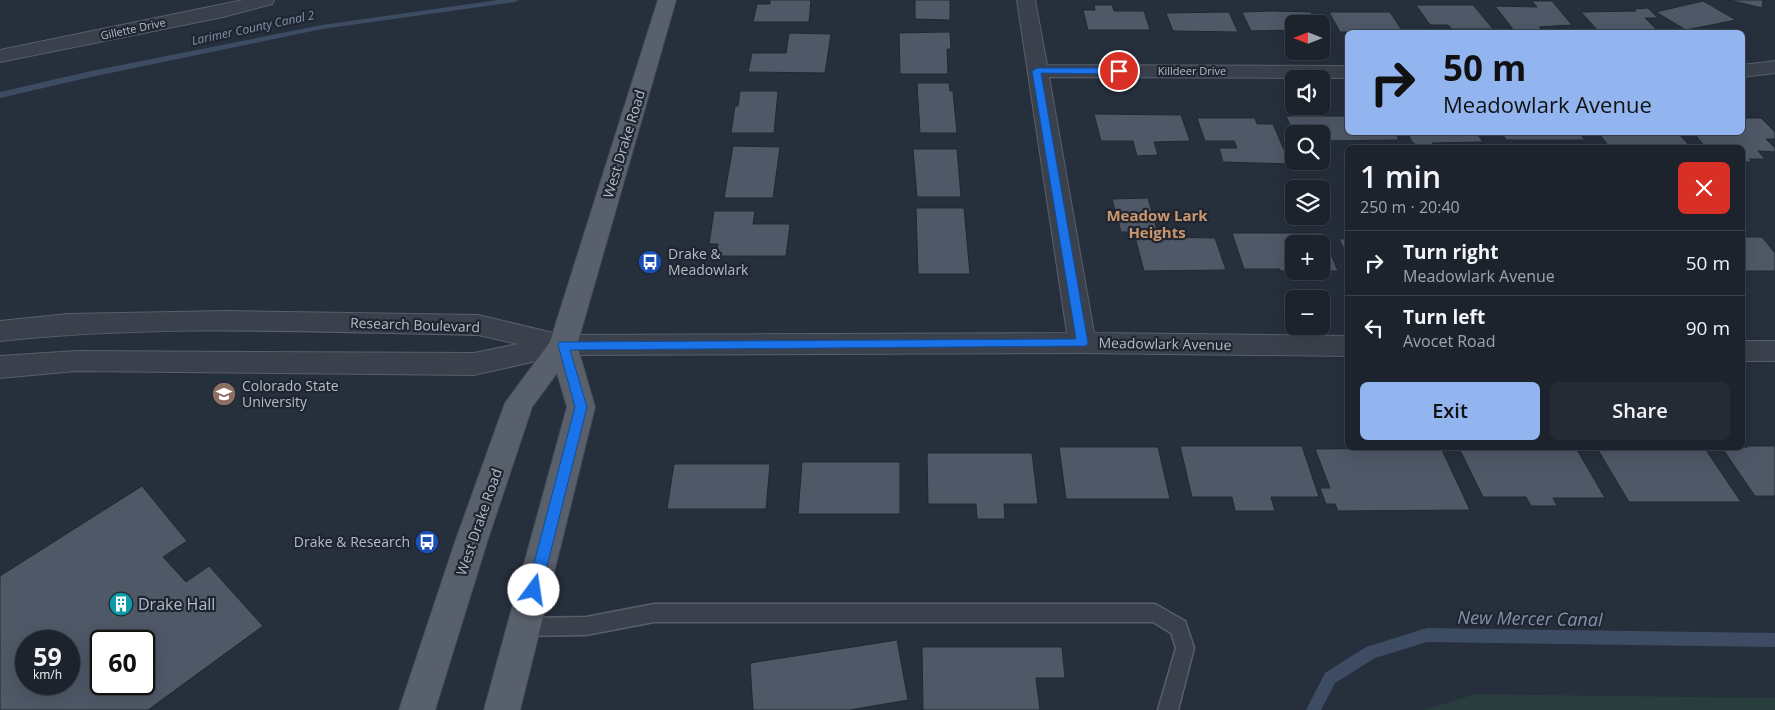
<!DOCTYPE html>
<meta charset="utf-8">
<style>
body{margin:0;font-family:"Open Sans",sans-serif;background:#252b35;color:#f1f3f6;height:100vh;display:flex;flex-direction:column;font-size:19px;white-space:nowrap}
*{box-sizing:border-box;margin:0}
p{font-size:16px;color:#a0a4aa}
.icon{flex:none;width:28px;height:28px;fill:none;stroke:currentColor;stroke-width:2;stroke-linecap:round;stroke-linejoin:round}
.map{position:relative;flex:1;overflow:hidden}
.drawer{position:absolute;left:1345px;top:145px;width:400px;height:305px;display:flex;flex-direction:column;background:#1c232d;border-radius:8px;box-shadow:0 5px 20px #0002,0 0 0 1px #3a4049}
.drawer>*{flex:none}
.hud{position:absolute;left:1345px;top:30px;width:400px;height:105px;border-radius:8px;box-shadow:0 5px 20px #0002,0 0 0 1px #3a4049;background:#92b5f0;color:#111;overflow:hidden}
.needle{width:32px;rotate:270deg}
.buttons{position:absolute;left:1285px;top:15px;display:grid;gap:10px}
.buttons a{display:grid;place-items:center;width:45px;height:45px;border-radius:8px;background:#1c232d;box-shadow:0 5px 20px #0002,0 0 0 1px #3a4049;font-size:25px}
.speed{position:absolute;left:15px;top:630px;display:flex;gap:10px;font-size:25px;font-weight:700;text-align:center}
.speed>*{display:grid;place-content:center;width:65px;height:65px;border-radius:50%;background:#1c232d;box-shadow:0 5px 20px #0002,0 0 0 1px #3a4049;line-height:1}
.speed small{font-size:12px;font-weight:400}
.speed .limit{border:2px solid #111;border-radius:8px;background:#fff;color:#111}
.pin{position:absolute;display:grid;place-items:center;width:42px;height:42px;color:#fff;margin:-21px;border:2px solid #fff;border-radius:50%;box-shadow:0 1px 5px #0007}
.me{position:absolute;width:55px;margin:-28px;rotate:14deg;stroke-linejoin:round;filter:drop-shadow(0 0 4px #0008)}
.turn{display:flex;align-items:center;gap:18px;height:105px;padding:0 15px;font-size:22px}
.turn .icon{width:65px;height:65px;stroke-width:2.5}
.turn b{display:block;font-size:35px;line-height:42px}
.round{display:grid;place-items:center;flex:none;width:52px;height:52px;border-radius:8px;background:#252b35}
.overview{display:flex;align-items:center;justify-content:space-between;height:85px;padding:0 15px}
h1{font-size:30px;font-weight:600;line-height:38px}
.action{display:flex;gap:10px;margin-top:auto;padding:10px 15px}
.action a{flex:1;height:58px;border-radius:8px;background:#92b5f0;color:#111;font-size:20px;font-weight:600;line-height:58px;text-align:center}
.action a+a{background:#252b35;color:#f1f3f6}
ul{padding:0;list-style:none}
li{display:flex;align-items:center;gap:15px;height:65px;padding:0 15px;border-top:1px solid #3a4049}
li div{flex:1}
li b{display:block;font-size:19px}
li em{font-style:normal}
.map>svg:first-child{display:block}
.green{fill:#293c3e}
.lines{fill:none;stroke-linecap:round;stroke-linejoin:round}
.stream{fill:#3d4c63;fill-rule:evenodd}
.building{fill:#4f5867;stroke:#212833;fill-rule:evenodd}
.service-casing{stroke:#585f6a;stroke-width:3}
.minor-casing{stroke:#585f6a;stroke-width:2}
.primary-casing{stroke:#434a55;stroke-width:2}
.service{fill:#3a414c;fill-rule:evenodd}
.minor{fill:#3a414c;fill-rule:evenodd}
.primary{fill:#58606c;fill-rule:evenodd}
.route{fill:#1a73e8;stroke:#114b97}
.labels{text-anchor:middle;stroke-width:4.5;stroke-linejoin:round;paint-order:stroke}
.far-street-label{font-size:11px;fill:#b6bcc7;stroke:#1f2631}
.far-water-label{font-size:12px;font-style:italic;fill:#8092ac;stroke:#1f2631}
.street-label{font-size:14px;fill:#b6bcc7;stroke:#1f2631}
.poi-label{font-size:14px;fill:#b6bcc7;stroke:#1f2631;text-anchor:start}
.neighbourhood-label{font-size:15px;font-weight:bold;fill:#cc976c;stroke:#1f2631}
.near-poi-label{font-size:16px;fill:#b6bcc7;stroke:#1f2631;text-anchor:start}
.near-water-label{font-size:18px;font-style:italic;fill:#8092ac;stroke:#1f2631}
</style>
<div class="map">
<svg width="1775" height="710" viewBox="0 0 1775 710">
<rect width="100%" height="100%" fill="#262f3c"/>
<!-- green -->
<path class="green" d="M1475,694L1775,698V710H1424Z"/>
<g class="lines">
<!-- stream -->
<path class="stream" d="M498,0H519L515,2L322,29L91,77L0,98V92L91,71L322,25Z
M1427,628L1775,633V647L1427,642L1375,658L1335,683L1321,710H1306L1325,673L1366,647Z"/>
</g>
<!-- building -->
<path class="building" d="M770,0H811L809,22H753L757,4H770Z
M915,0H950V20L915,19Z
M1729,0H1763L1762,8Z
M1532,1H1552L1572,25L1539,27L1544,32H1515L1495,6L1537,7Z
M1703,1L1736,20L1686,30L1656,12Z
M1094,5H1112L1114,11H1144L1150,30H1088L1083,10H1095Z
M1416,5H1473L1493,29H1452L1448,25H1430Z
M1648,8L1658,18H1645L1658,31L1599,32L1581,12L1636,11L1634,9Z
M1273,11L1311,12L1317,24H1294V30L1251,31L1242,12Z
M1229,12L1238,32L1173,31L1166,13Z
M1329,12H1390L1403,32H1340Z
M946,32H950L951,49H947L948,74H900L899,33Z
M789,33L831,34L825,73L748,72L752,53H786Z
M917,83H949L950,91H953L957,133H920Z
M740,91H778L774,133H731L735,106H738Z
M1094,114L1181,115L1190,141L1154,142L1158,155L1137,156L1133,141H1101Z
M1286,116H1348V132H1395L1399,140L1321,141V134H1294Z
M1197,118H1255L1257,124H1273L1290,164L1223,162L1219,148H1237L1234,141H1205Z
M1742,118H1761L1775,132V139H1766L1775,148V152L1758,151L1765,159H1749L1752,162H1742V148H1706L1693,132H1742Z
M1407,132H1476L1483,142L1432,143L1434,146H1418L1412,142Z
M1501,132H1579L1585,140H1506Z
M1598,132H1677L1690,146L1700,148H1610Z
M733,146L780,147L773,198H724Z
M913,149H957L961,197H917Z
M1148,198L1159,237L1215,238L1226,270L1144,271L1135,237H1137L1136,232H1121L1112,199Z
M916,208H964L970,274H918Z
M714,211H755L753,224H790L786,256H716L718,244H709Z
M1232,233H1322L1338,271H1321V244H1294V271H1280V269H1244Z
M1742,237H1762L1775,253V271H1742Z
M1339,239H1348V257Z
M1180,446H1302L1319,497H1271L1275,511H1235L1232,497H1192Z
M1747,446H1775V496H1755L1722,448L1748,447Z
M1059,447H1158L1170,499H1066Z
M1441,448L1470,510L1338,511L1335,504H1326L1320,488H1330L1315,449Z
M1459,448H1576L1605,498H1553L1557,506H1531L1526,497H1483Z
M1598,450H1706L1741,502H1629Z
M927,453H1032L1038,504H1004L1005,519H977L976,504H928Z
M802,462H900V514H798Z
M674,464H770L766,509H667Z
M142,486L187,541L163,557L186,582L209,566L263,626L148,710H0V576ZM26,641H69V684H26ZM101,641H144V684H101Z
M897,640L908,700L850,710H753L750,663Z
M922,647H1062L1065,678H1036L1040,710H923Z"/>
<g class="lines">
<!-- service casing -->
<g class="service-casing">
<path id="service" d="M654,604H1155L1185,621L1194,648L1178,710H1158L1176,648L1171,633L1153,622H654L586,635L525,636L518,633L516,627L518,621L525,618L586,617Z"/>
</g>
<!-- minor casing -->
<g class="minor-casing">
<path id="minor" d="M243,0H274L272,4L223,17L0,62V50Z
M1017,0H1035L1047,65L1348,66V78L1049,77L1094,333L1348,336V356L1082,353L563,355L474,375L76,371L0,378V356L76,351L474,353L518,344L478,335C319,332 158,324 0,341V321L68,314L226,311L478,315L562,335L1067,333Z
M1775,61V73L1742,77V65Z
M1742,341H1775V361H1742Z"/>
</g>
<!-- primary casing -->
<g class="primary-casing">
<path id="primary" d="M658,0H676L577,345L595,407L520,710H484L567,407L557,373L532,407L487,542L435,710H399L455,542L505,403L550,342Z"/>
</g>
<!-- service -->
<use href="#service" class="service"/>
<!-- minor -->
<use href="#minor" class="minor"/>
<!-- primary -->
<use href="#primary" class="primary"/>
</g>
<!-- route -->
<path class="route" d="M1037,68H1119L1123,71L1119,74L1041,73L1088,343L1086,346L570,350L587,407L541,590L539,594L534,596L529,594L527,590L575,407L558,345L559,342L1076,339L1032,71Z"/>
<!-- icons -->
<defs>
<g id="bus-disc" transform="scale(1.25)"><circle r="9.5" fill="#1a4fb4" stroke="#1f2631"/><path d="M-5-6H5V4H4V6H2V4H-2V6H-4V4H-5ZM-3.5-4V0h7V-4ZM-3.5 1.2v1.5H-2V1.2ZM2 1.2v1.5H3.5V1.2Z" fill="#fff"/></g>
<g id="university-disc" transform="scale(1.25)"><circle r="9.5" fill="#8d6e63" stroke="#1f2631"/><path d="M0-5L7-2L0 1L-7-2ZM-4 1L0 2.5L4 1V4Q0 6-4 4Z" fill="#fff"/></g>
<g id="building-disc" transform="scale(1.25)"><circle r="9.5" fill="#0f9aa8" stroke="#1f2631"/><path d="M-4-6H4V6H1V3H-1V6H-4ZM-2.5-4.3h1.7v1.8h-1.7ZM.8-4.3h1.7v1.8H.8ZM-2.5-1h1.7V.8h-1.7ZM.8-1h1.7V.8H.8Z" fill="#fff"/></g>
</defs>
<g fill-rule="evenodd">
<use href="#bus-disc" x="650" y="262"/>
<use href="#university-disc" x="224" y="394"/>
<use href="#bus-disc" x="427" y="542"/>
<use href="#building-disc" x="121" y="604"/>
</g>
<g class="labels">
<!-- far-street labels -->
<g class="far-street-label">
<text transform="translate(133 29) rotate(-12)" y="4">Gillette Drive</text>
<text x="1192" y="75">Killdeer Drive</text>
</g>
<!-- far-water labels -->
<g class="far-water-label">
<text transform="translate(253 28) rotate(-12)" y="4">Larimer County Canal 2</text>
</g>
<!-- street labels -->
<g class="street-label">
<text transform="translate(624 144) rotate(-73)" y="5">West Drake Road</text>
<text transform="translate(415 325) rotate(2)" y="5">Research Boulevard</text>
<text transform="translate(1165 344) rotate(1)" y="5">Meadowlark Avenue</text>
<text transform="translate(479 522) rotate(-71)" y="5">West Drake Road</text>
</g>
<!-- poi labels -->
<g class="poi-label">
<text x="668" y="259">Drake &amp;<tspan x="668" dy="16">Meadowlark</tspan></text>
<text x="242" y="391">Colorado State<tspan x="242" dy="16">University</tspan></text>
<text x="410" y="547" text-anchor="end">Drake &amp; Research</text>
</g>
<!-- neighbourhood labels -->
<g class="neighbourhood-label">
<text x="1157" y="221">Meadow Lark<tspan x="1157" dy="17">Heights</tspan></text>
</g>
<!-- near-poi labels -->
<g class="near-poi-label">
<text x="138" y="610">Drake Hall</text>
</g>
<!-- near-water labels -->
<g class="near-water-label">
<text transform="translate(1530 619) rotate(1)" y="6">New Mercer Canal</text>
</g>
</g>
</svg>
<div class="buttons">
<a><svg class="needle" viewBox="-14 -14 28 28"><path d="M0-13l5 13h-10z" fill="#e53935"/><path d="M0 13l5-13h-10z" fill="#a0a4aa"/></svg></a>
<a><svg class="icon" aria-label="sound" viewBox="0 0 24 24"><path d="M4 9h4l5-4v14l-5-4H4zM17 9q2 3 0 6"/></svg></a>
<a><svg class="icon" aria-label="search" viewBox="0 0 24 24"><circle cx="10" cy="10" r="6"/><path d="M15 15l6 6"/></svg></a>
<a><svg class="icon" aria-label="layers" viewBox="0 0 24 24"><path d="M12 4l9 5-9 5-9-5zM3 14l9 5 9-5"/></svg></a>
<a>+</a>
<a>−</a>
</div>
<div class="speed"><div>59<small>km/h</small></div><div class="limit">60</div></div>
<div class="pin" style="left:1119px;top:71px;background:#d93025"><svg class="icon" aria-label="arrive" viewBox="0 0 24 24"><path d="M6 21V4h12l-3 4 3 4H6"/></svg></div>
<svg class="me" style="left:534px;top:590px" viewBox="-20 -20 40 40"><circle r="19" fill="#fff"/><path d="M0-13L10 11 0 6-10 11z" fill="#1a73e8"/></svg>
<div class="hud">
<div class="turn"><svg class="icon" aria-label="right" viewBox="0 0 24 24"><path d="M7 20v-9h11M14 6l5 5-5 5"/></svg><div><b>50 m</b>Meadowlark Avenue</div></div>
</div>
<section class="drawer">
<div class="overview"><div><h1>1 min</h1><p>250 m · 20:40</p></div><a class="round" style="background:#d93025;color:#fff"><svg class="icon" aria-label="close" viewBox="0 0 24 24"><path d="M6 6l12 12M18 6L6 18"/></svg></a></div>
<ul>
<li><svg class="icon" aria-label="right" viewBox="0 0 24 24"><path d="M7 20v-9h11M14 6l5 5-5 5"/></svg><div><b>Turn right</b><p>Meadowlark Avenue</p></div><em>50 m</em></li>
<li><svg class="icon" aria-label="left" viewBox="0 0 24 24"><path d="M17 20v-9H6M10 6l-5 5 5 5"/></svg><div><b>Turn left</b><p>Avocet Road</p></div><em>90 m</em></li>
</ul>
<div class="action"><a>Exit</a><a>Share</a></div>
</section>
</div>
